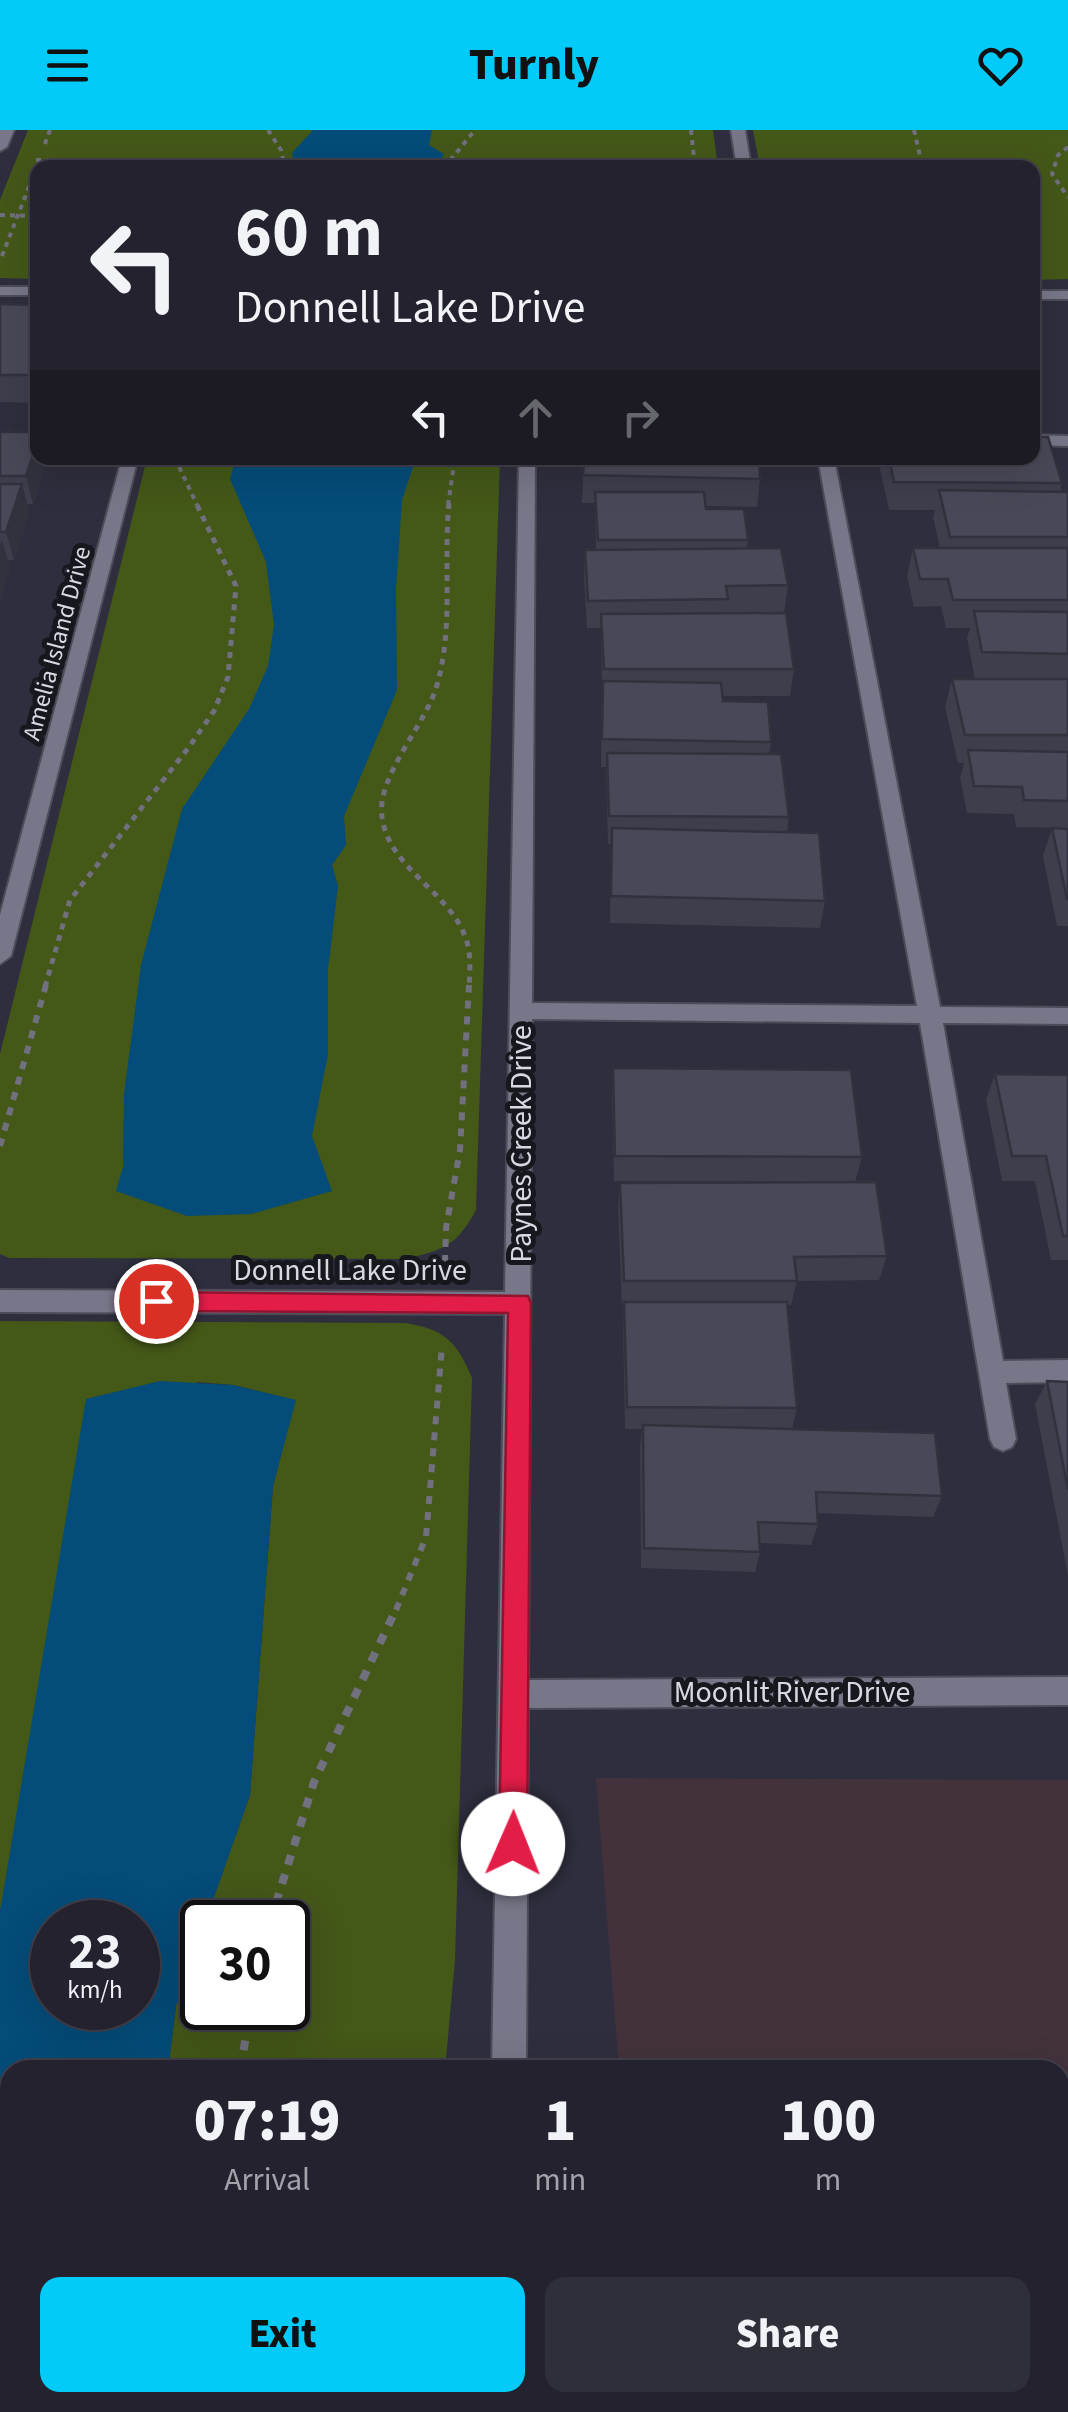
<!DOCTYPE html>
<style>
body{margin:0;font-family:"Source Sans 3",sans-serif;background:#2f2f3a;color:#f1f3f6;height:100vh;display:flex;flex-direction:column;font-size:38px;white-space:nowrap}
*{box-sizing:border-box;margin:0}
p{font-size:32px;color:#a3a4aa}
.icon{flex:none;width:55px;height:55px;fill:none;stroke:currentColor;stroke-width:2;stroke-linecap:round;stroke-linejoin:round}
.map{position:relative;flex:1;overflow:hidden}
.sheet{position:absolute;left:0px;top:1930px;width:1070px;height:352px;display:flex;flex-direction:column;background:#23222e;border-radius:30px 30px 0 0;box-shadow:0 10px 40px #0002,0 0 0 2px #403f4a}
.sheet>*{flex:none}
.guide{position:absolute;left:30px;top:30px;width:1010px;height:305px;border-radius:20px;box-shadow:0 10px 40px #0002,0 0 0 2px #403f4a;background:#23222e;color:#f1f3f6;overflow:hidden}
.speed{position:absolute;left:30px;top:1770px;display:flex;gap:20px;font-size:50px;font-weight:700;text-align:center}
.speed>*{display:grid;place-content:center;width:130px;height:130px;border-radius:50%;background:#23222e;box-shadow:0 10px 40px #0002,0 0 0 2px #403f4a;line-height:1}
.speed small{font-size:25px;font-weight:400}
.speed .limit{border:5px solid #111;border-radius:15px;background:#fff;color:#111}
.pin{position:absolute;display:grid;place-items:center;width:85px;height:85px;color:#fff;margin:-42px;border:5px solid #fff;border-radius:50%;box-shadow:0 2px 10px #0007}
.me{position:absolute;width:110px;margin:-55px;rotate:1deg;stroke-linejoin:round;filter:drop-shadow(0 0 8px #0008)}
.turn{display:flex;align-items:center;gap:35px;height:210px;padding:0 40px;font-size:45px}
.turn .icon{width:130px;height:130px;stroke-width:2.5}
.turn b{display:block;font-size:70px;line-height:85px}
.lanes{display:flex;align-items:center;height:95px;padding:0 40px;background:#0003;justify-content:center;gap:50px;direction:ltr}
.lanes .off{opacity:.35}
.eta{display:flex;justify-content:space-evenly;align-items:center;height:170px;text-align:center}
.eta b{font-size:60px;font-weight:800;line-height:70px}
.button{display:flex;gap:20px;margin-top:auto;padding:20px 40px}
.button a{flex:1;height:115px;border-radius:20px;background:#02cbf9;color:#111;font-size:40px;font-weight:800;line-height:115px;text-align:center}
.button a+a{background:#2f2f3a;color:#f1f3f6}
header{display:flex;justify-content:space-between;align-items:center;height:130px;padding:0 40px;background:#02cbf9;color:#111;font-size:45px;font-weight:800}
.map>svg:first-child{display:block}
.commercial{fill:#43323c}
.green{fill:#445818}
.water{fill:#044c79;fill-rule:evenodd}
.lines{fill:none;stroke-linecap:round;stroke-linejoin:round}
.minor-casing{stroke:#4d4c59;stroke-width:4}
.path-far3{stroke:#71707e;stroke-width:4;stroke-dasharray:5 5;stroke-linecap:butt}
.path-far2{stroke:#71707e;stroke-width:5;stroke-dasharray:6 6;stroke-linecap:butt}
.path-far1{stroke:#71707e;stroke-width:6;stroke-dasharray:8 8;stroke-linecap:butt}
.path{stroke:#71707e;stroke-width:8;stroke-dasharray:10 10;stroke-linecap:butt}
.minor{fill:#787789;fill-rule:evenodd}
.wall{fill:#3e3e4c}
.shaded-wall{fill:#32323e}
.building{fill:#484858;stroke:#32323e;stroke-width:2.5}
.route{fill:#e11d48;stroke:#92132f;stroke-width:2.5}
.labels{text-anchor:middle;stroke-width:10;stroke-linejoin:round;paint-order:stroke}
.far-street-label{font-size:25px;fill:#d8d8e2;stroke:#17171e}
.street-label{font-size:30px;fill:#d8d8e2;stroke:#17171e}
</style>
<header><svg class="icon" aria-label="menu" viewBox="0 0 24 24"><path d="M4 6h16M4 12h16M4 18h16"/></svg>Turnly<svg class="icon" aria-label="heart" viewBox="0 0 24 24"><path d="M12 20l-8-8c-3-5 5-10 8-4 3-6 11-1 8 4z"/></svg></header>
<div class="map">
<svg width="1068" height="2282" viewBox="0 0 1068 2282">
<rect width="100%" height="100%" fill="#2f2e3e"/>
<!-- commercial -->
<path class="commercial" d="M596,1648L1068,1650V2282H630V2272H1060V1940H619Z"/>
<!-- green -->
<path class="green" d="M28,0H713L718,37L38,38L37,149L0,148V70Z
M753,0H1068V149L1033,150L1032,38L760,37Z
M147,328H500L476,1080C457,1116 443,1120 405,1129L9,1128L0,1124V924Z
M0,1191L406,1193C446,1200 457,1212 472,1248L455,1830L445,1940H168L176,1876L202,1800V1878H288V1792H205L250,1665L273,1356L295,1270L233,1255L197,1252L0,1781Z
M178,2273V2272L419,2273L418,2282H178Z"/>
<!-- water -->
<path class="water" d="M313,0H432L429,15L444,24L436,37H295L292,23Z
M236,328H416L402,370L396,459L397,560L344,686L346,715L332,735L338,756L328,839V924L312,1006L332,1061L251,1084L187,1086L116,1061L123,1037L124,964L141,835L182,679L249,579L268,536L274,495L266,432L230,349Z
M160,1251L233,1255L296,1270L273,1356L250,1665L176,1876L168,1940H10V2272L178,2273V2282H0V1781L86,1269ZM138,1792V1878H52V1792Z"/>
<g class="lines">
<!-- minor casing -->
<g class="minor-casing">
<path id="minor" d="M0,0H14L7,17L0,21Z
M731,0H745L751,38H737Z
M0,157H38V165H0Z
M1032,161H1068V169H1032Z
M1032,305L1068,306V316L1032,315Z
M122,328H138L11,826L0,834V785Z
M519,328H535L532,873L917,876L818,328H834L940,877L1068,878V894L943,893L1003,1231L1068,1230V1252L1006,1253L1016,1309L1012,1317L1003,1321L994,1317L990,1309L920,893L532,889L528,1550L1068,1547V1575L528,1578L526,1940H492L505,1184L0,1182V1160L505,1162Z
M485,2272H521V2282H485Z"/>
</g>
<!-- path-far3 -->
<path class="path-far3" d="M268,0L281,20L285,38
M691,0L695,38
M914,0L921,30
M45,14L50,0
M1068,17L1058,25L1052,44L1068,67
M36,30H133L181,38
M782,30H953L956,38
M444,38L475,0
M551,38L585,31L704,30
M0,85L38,86
M2,126L39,31
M175,328L197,375
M448,375L455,328"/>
<!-- path-far2 -->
<path class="path-far2" d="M449,373C443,433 454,496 437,555C426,595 376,646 382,687C389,740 453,763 467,812C471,826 470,843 469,857
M45,857L70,770L189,617L214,581L228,547L236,456L196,373"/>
<!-- path-far1 -->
<path class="path-far1" d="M0,1016L46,855
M445,1133L446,1098L460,1020L469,855
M396,1480L426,1407L442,1216"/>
<!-- path -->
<path class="path" d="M270,1792L314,1652L397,1477
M240,1940L251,1878
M254,2272L255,2282"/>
<!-- minor -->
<use href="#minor" class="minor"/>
</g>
<!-- wall -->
<path class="wall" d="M0,174L38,175V273L0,272Z
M0,302L38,328H47V329L33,374H27L29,382L14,430H7L10,438L0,471Z
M584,328L760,349L757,377L706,376V379L748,410L747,418L788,455L784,483L794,539L790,566H722L723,571L771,612L769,624L789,687L787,702L825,771L820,798L610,793L611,714H608L606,637H601L602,558L601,498H587L584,448L585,420H596L595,373H582Z
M881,328H1032L1062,353L1060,362H1068V698L1016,697L1014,684L967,683L960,648L964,633H958L945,577L952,549H975L967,508L970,498H946L941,476L914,477L907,446L913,418H940L933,387L935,380H889L879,334Z
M1052,698L1068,699V796H1057L1043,726Z
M613,938L862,1027L855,1052L614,1051L612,964Z
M995,944L1068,945V1130H1051L1035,1051H1002L986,970Z
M620,1053L887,1126L879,1150L797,1151L791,1175H787L797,1278L792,1299L942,1366L933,1387L817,1383L818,1394L811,1415L760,1413V1422L755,1442L641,1438L640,1316L642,1299H625L623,1195L624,1175H622L618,1078Z
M1047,1251L1068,1252V1446L1035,1274Z"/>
<!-- shaded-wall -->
<path class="shaded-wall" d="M38,234V261L34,245Z
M38,310V328H47V329L33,374L26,346Z
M22,354L29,382L14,430L6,402Z
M2,410L10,438L0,471V415Z"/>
<!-- building -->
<path class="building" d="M0,174L38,175V234L34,245H0Z
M0,302H38V310L26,346H0Z
M1032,307H1048L1062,353L894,352L889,328H1032Z
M584,328H759L760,349L583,345Z
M0,354H22L6,402H0Z
M939,360L1068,362V407H950Z
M595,362H704L706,379H744L748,410H598Z
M781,418L788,455L726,456L728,469L588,471L585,420Z
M913,418H1068V470H953L948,449H920Z
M974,481L1068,482V524L982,522Z
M786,483L794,539H604L601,484Z
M952,549H1068V605H965Z
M603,551L721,553L723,571L768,572L771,612L602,609Z
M968,620L1068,622V671L1024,670L1022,657L974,656Z
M607,623L781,624L789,687L609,686Z
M612,698L819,703L825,771L611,766Z
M1052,698L1068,699V769H1067Z
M613,938L851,940L862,1027L615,1026Z
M995,944L1068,945V1106H1063L1046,1026H1012Z
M876,1052L887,1126L794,1127L797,1151H624L620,1053Z
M624,1172H787L797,1278L627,1277Z
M1047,1251L1068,1252V1360Z
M643,1295L935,1303L942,1366L816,1362L818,1394L758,1392L760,1422L644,1418Z"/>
<!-- route -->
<path class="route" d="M156,1162L528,1166L531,1173L527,1714L523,1724L513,1728L503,1724L499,1714L508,1183L156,1181L148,1178L144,1171L148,1164Z"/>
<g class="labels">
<!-- far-street labels -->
<g class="far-street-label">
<text transform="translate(56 513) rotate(-75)" y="9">Amelia Island Drive</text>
</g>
<!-- street labels -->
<g class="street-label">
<text transform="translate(521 1014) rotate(-90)" y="10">Paynes Creek Drive</text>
<text x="350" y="1150">Donnell Lake Drive</text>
<text x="792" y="1572">Moonlit River Drive</text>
</g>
</g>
</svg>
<div class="speed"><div>23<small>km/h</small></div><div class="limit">30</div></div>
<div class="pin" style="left:156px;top:1171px;background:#d93025"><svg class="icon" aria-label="arrive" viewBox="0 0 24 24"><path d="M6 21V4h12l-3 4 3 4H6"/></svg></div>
<svg class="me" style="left:513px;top:1714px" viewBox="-20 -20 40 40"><circle r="19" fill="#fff"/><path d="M0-13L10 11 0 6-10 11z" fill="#e11d48"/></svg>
<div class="guide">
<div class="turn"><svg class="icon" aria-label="left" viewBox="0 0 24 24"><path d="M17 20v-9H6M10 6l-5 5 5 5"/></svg><div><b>60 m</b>Donnell Lake Drive</div></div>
<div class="lanes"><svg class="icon" aria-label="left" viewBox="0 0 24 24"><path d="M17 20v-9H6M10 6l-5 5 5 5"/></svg><svg class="icon off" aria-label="ahead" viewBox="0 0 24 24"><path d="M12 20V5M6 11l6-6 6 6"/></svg><svg class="icon off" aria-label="right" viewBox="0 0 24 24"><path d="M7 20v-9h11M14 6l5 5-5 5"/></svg></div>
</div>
<section class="sheet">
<div class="eta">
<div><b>07:19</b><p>Arrival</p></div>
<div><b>1</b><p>min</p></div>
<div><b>100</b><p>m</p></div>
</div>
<div class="button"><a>Exit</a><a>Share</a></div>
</section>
</div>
